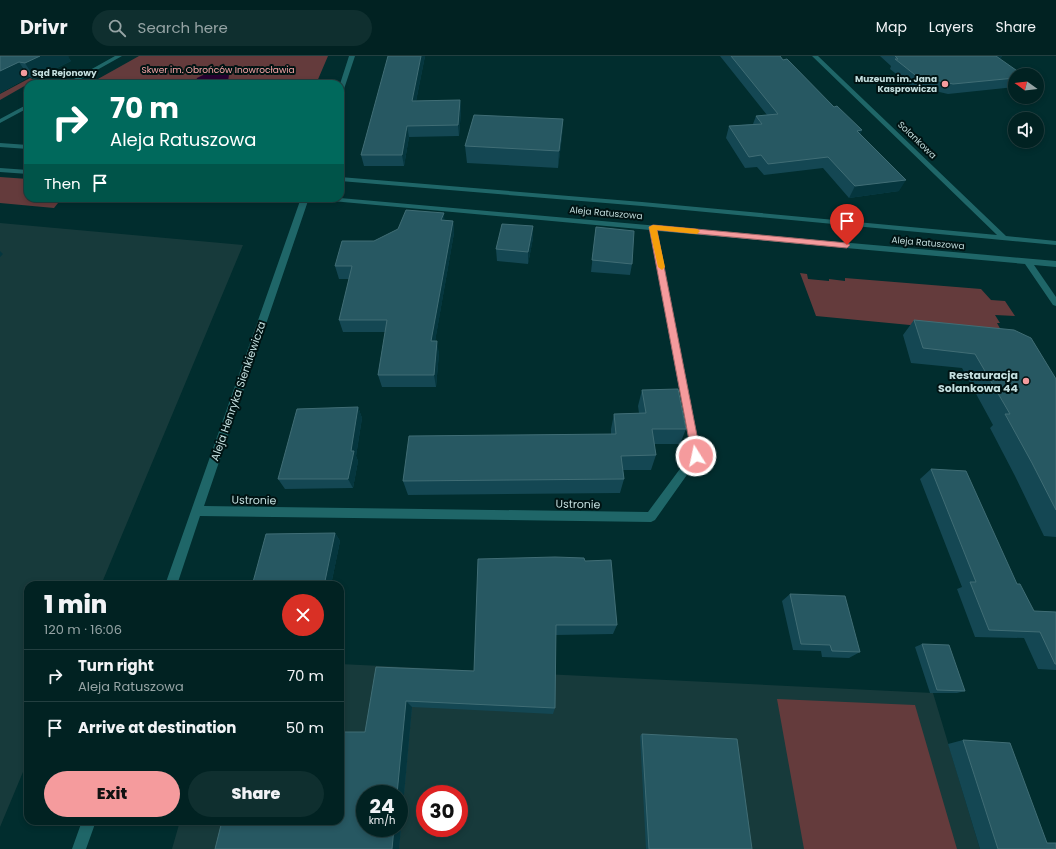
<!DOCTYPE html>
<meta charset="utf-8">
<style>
body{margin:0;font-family:Poppins,sans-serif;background:#0f2f2f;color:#f1f3f6;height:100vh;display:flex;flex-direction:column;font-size:15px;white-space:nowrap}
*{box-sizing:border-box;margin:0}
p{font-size:13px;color:#96a4a5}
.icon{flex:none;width:22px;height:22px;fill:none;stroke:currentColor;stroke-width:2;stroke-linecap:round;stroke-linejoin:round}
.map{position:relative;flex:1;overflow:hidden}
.panel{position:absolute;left:24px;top:525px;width:320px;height:244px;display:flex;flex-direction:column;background:#012222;border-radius:12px;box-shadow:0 2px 6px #0003,0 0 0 1px #233f40}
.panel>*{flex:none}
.top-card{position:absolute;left:24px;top:24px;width:320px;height:122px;border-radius:12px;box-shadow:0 2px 6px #0003,0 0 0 1px #233f40;background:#00695c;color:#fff;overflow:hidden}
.needle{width:26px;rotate:285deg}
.controls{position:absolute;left:1008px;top:12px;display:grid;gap:8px}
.controls a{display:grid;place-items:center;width:36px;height:36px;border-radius:50%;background:#012222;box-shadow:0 2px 6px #0003,0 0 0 1px #233f40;font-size:20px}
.speed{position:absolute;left:356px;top:729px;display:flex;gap:8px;font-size:20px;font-weight:700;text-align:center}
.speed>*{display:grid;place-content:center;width:52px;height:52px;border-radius:50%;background:#012222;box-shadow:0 2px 6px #0003,0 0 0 1px #233f40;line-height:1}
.speed small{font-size:10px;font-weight:400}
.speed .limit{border:6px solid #d22;background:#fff;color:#111}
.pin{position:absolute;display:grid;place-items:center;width:34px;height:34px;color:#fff;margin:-41px -17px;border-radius:50% 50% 50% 0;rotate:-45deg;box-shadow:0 0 4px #0007}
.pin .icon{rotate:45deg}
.me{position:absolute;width:44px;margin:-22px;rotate:350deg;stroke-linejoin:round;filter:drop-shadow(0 0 3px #0008)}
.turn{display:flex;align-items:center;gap:14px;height:84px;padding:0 20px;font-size:18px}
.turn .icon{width:52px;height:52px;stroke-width:2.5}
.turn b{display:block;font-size:28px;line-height:34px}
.then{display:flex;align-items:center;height:38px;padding:0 20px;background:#0003;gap:8px;font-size:15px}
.round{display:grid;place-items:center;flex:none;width:42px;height:42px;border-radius:21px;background:#0f2f2f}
.headline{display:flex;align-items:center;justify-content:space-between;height:68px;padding:0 20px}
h1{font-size:24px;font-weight:800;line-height:30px}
.button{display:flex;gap:8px;margin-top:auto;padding:8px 20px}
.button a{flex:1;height:46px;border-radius:24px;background:#f59b9d;color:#111;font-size:16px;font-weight:800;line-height:46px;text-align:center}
.button a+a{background:#0f2f2f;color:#f1f3f6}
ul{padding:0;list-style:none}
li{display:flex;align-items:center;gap:12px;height:52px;padding:0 20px;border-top:1px solid #233f40}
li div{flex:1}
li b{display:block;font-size:15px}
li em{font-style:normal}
header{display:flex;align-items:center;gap:24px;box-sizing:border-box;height:56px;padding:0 20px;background:#012222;border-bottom:1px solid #233f40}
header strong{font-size:19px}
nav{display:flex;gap:22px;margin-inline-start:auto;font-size:14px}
.search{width:280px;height:36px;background:#0f2f2f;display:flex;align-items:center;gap:10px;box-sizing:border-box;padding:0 14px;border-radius:22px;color:#96a4a5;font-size:15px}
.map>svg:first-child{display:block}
.built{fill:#173a3b;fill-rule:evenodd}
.green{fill:#643b3c}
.water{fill:#270231}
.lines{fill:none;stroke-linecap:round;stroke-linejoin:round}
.minor{fill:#1f6668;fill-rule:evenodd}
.wall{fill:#144753}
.shaded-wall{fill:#05363e}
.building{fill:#275862;stroke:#406d75}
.route{fill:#f59b9d;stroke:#9f6566}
.slow{fill:#f59e0b}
.poi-dot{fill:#f59b9d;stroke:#001313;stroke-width:1.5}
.labels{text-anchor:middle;stroke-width:4;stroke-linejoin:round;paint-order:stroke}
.far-park-label{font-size:9px;fill:#f8a6a8;stroke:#001313}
.far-poi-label{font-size:9px;font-weight:bold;fill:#c4dfdf;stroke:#001313;text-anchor:start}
.far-street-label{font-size:9px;fill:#c4dfdf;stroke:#001313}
.poi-label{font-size:11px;font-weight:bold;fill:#c4dfdf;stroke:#001313;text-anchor:end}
.street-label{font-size:11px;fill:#c4dfdf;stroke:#001313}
</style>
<header>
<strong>Drivr</strong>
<div class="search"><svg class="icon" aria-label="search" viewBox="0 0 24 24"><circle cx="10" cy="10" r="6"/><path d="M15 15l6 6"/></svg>Search here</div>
<nav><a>Map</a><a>Layers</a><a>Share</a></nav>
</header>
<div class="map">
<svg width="1056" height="793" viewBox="0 0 1056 793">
<rect width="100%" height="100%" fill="#012d2e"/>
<!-- built -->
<path class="built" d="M0,167L243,189L101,529H28V704L0,771Z
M340,608L933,637L980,793H172L180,765H340ZM365,738H399V772H365ZM425,738H459V772H425Z"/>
<!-- green -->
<path class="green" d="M139,0H328L316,28H89Z
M30,22L35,24L0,44V38Z
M0,121L28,123V142H62L54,152L0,147Z
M800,217L807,218L808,223L829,225V223L845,225V222L981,233L991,244L1005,245L1015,260L995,259L1000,267H997L1002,276L1014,279L816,260Z
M777,643L915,649L957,793H804Z"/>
<!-- water -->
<path class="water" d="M220,15L229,19L228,25L221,28H195L197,22L207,17Z"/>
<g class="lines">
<!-- minor -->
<path class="minor" d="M115,0H122L72,28H65Z
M349,0H355L343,36L340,38V28Z
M812,0H818L1006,180L1056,185V189L642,150L340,125V121L642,146L997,179Z
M28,48V52L0,67V63Z
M0,87L28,89V93L0,91Z
M0,112L28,114V118L0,116Z
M301,142H309L204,450L648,456L691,398L650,174L321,144L317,142H340L1056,205V211L1034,209L1056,241V250L1053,249L1025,208L657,175L701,399L655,464L651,466L200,460L177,529H165Z
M82,765H96L86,793H72Z"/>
</g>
<!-- wall -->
<path class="wall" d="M0,0L68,1L71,5L35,23L29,21L0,37Z
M388,0H425L416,45L460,44L461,55L459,80L409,81L404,110H364L361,99Z
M720,0H780L783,4L834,51L862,74L860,78L899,135L849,142L823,112L764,119L757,111L745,112L726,82L729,70L753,68L756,60L767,59Z
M880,0H1002L1000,3L1015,19V31L948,38L935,35L919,36L890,13L891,10Z
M563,63L562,80L558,112L467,107L465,90Z
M444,164L453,165L454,177L435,285L439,297L436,331H382L378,319L385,276H343L339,264L349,223H339L335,210L374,185Z
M596,171L632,208L630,219L591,216Z
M533,182L528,208L497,205L496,193Z
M914,264L1056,323V481L1044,480L1015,420L990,372L993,369L962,312L911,307L903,279Z
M642,334L686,373L680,388H654L656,399L651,414H623L624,423L620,437L408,439L403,425L611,378V373L614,358L639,357L638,350Z
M358,351L362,362L356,400L358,405L353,432L285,433L278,423Z
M931,413L1017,528L1034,555L1056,556V614L1038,613L1024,582L975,581L957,533L962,531L920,423Z
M335,477L340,485L331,529H256L253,526Z
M585,505L617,569L613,578L556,579L555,652L553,658L412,651L399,793H215L365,676L376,611L474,615Z
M790,538L860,596L849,602L822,601L821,595L793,594L782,545Z
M922,588L965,635L957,637H930L915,591Z
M642,678L752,793H634H646L640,680Z
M963,684L1047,787L1056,793H980L948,688Z"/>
<!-- shaded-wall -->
<path class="shaded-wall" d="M40,0H70L68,1L71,5L35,23L25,7Z
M421,0H425L414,55L412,45Z
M995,0H1002L997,8Z
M19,6L29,21L0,37V15Z
M460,44L461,55L459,80L458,69Z
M563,63L562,80L558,112L559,95Z
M407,70L409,81L404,110L402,99Z
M862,74L857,86V75Z
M906,124L899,135L849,142L855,130Z
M444,157L445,170L441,164Z
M453,165L454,177L433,297L431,285Z
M533,170V182L528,208V196Z
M0,195L3,198L0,201Z
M437,285L439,297L436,331L434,319Z
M358,351L362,362L356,400L358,405L353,432L348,423L351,395Z
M335,477L340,485L331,529H328L325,525Z
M296,525L300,529H295Z
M406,645L412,651L399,793H392L394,772H399V738H397Z"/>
<!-- building -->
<path class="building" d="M0,0H40L25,7L19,6L0,15Z
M388,0H421L412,45L460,44L458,69L407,70L402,99H361Z
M731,0H780L783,4L787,3L834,51L837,50L862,74L857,75L906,124L855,130L828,101L768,108L761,99L749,101L729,70L762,68L756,60L778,58Z
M895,0H996L1023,19H1015V22L953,28L940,25L924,26L895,3H898Z
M474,59L563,63L559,95L465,90Z
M406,154L444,157L441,164L453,165L431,285H437L434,319H378L387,264H339L352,210H335L342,185H374L398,173Z
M502,168L533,170L528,196L496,193Z
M596,171L634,175L632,208L592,204Z
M914,264L1014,274L1031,282L1056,323V454L1032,407L1005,358H1010L975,298L923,292Z
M678,333L686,373H652L656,399L621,400L624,423L403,425L409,380L616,378L614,358L646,357L642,334Z
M358,351L351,395H354L348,423H278L297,353Z
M931,413L966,415L1017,528H1020L1034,555L1056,556V608H1055L1040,576L989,574L970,526H976Z
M335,477L325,525H296L295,529H262V525L253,526L266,478Z
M555,501L584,502L585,505L611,504L617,569H556L555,652L406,645L397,738H365V772H394L392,793H215L222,765H340V676H365L376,611L474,615L478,503Z
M790,538L845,540L860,596L832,595L830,589L801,588Z
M922,588L949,589L965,635L937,634Z
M642,678L737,683L752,793H649Z
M963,684L1010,687L1047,787H1056V793H998Z"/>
<!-- route -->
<path class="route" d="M653,169L847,187L850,189L847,192L657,174L701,400L696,403L692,400L649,171Z"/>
<!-- slow -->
<path class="slow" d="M653,169L697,173L700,175L697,178L657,174L665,211L662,214L658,211L649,171Z"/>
<!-- markers -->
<g class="poi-dot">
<circle cx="24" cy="17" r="4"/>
<circle cx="945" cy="28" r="4"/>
<circle cx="1026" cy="325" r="4"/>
</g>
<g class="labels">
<!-- far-park labels -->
<g class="far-park-label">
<text x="218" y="17">Skwer im. Obrońców Inowrocławia</text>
</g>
<!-- far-poi labels -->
<g class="far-poi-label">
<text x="32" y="20">Sąd Rejonowy</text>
<text x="937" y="26" text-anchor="end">Muzeum im. Jana<tspan x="937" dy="10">Kasprowicza</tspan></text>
</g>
<!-- far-street labels -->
<g class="far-street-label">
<text transform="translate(917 84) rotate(44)" y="3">Solankowa</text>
<text transform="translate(606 157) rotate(5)" y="3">Aleja Ratuszowa</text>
<text transform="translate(928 187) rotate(5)" y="3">Aleja Ratuszowa</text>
</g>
<!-- poi labels -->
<g class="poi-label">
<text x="1018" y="323">Restauracja<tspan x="1018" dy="13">Solankowa 44</tspan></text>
</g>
<!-- street labels -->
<g class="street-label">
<text transform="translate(238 335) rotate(-71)" y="4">Aleja Henryka Sienkiewicza</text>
<text transform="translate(254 444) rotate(1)" y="4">Ustronie</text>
<text transform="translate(578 448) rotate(1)" y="4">Ustronie</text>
</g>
</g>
</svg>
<div class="controls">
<a><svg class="needle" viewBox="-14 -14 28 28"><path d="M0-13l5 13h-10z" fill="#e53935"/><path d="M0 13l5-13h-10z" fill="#96a4a5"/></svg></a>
<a><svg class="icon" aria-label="sound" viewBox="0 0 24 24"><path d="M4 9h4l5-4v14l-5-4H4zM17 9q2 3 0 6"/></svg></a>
</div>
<div class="speed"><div>24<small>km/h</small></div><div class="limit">30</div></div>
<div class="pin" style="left:847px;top:189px;background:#d93025"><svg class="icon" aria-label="arrive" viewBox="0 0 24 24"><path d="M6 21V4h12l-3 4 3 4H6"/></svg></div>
<svg class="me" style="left:696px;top:400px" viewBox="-20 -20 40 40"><circle r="17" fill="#f59b9d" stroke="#fff" stroke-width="3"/><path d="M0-11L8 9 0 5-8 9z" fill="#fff"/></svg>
<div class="top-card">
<div class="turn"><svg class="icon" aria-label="right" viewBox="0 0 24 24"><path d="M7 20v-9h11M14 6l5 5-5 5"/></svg><div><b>70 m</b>Aleja Ratuszowa</div></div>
<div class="then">Then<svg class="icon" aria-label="arrive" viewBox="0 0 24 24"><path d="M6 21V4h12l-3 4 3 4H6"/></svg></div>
</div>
<section class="panel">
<div class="headline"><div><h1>1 min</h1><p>120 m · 16:06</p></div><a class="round" style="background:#d93025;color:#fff"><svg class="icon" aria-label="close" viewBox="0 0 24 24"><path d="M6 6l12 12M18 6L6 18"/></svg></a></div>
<ul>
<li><svg class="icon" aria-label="right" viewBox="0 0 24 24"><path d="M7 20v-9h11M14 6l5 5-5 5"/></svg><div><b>Turn right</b><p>Aleja Ratuszowa</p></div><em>70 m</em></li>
<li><svg class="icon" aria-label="arrive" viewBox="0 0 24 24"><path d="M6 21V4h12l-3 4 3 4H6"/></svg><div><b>Arrive at destination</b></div><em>50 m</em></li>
</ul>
<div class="button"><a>Exit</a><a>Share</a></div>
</section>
</div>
